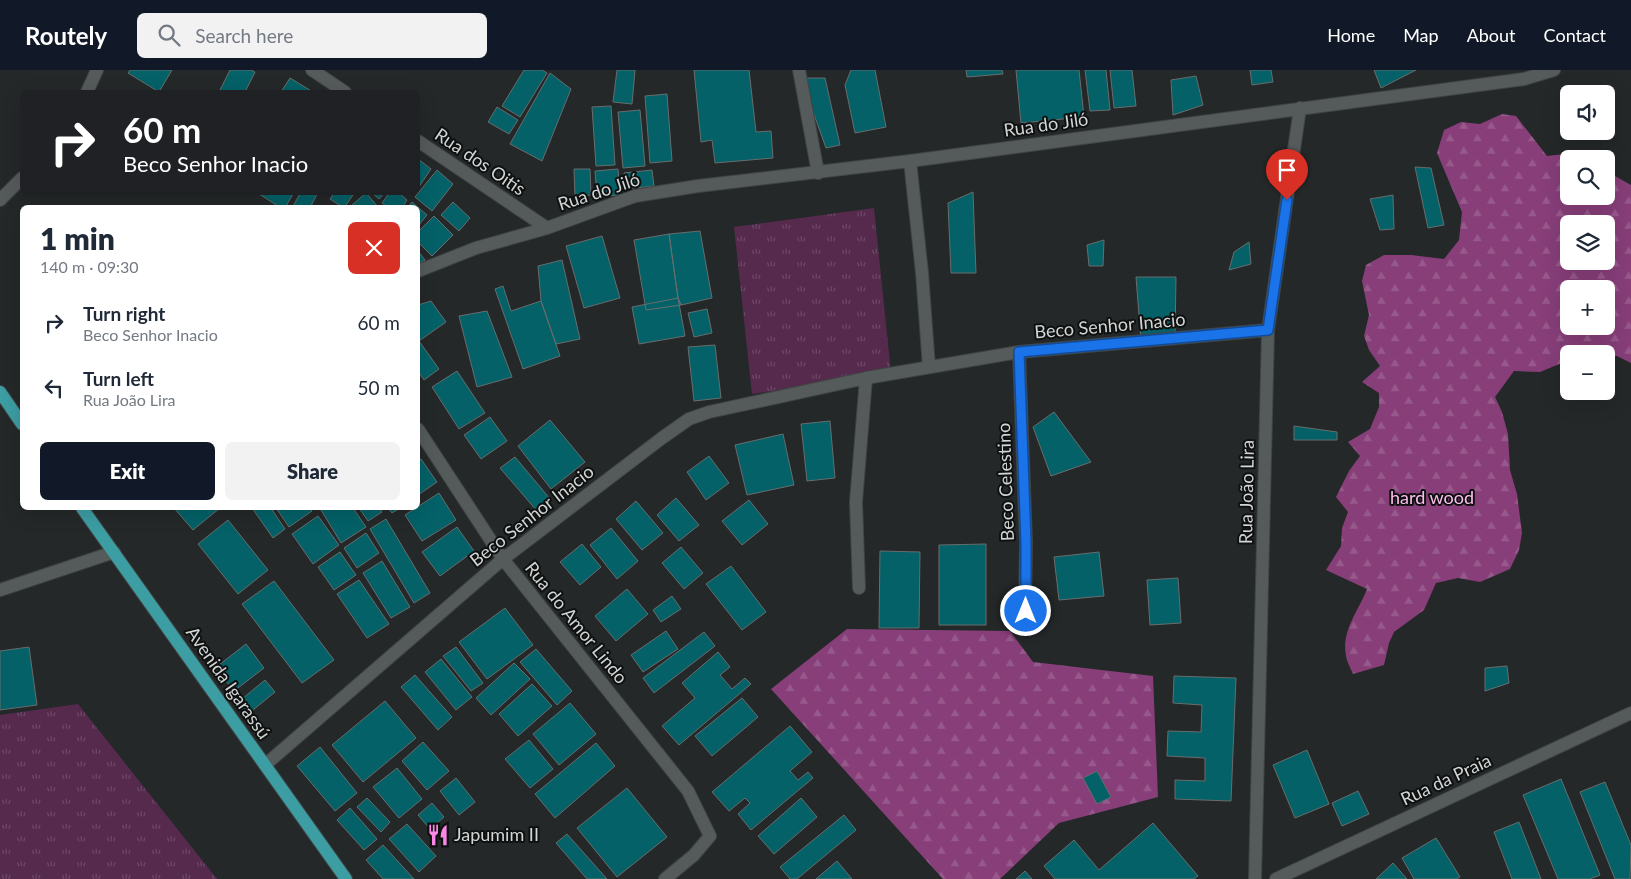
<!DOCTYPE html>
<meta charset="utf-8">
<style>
body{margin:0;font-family:Lato,sans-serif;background:#f2f2f3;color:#1f2937;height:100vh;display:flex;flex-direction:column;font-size:19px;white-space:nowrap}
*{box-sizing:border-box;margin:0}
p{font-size:16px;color:#747a83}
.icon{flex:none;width:28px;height:28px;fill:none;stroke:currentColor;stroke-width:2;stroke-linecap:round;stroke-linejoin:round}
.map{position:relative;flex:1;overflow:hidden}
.side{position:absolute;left:20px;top:135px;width:400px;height:305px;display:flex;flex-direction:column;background:#fff;border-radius:8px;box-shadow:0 5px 20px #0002}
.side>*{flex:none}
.hud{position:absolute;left:20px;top:20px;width:400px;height:105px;border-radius:8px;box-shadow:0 5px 20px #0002;background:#202124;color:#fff;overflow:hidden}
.controls{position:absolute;left:1560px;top:15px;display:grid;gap:10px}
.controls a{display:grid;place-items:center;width:55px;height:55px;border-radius:8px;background:#fff;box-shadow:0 5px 20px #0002;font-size:25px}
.pin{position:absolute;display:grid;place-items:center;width:42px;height:42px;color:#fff;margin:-51px -21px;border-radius:50% 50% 50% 0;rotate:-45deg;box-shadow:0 0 5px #0007}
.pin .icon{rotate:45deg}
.me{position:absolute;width:55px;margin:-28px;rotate:0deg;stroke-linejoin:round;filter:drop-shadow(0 0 4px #0008)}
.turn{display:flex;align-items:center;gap:18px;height:105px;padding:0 20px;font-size:22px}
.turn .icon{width:65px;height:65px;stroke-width:2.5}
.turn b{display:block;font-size:35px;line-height:42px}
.round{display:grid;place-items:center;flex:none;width:52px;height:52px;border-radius:8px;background:#f2f2f3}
.headline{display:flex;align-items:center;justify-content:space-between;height:85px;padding:0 20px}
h1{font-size:30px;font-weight:800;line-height:38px}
.button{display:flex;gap:10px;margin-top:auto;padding:10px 20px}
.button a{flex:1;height:58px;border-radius:8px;background:#111827;color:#fff;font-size:20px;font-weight:800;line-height:58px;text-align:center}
.button a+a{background:#f2f2f3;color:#1f2937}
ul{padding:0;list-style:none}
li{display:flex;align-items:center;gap:15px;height:65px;padding:0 20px}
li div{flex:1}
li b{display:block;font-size:19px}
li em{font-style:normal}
header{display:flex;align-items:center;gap:30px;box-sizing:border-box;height:70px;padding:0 25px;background:#111827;color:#fff}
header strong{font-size:24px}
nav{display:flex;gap:28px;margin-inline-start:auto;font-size:18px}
.search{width:350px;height:45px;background:#f2f2f3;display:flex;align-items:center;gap:12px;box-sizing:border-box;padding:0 18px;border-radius:8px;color:#747a83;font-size:19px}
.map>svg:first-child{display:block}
.grass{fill:url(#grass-tufts)}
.forest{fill:url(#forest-firs);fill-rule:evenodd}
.building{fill:#036167;stroke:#686d6d}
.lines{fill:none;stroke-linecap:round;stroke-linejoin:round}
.street-casing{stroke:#404444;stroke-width:14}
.secondary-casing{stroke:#404444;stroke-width:14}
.primary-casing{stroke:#404444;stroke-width:14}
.street{stroke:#555a5a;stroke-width:12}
.secondary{stroke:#555a5a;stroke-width:12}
.primary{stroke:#3c9da3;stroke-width:12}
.route-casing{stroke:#114b97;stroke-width:12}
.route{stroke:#1a73e8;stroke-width:9}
.labels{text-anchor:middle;stroke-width:4;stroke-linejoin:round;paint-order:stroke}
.street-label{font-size:18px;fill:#d2d5d5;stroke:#0f1111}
.park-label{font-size:18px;fill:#fcbeed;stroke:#0f1111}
.poi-label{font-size:18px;fill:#d2d5d5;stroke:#0f1111;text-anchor:start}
</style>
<header>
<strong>Routely</strong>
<div class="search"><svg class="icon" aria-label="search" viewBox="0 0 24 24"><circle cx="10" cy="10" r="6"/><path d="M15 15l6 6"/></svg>Search here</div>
<nav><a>Home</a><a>Map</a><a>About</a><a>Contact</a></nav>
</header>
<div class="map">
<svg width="1631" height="809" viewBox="0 0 1631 809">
<defs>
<pattern id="grass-tufts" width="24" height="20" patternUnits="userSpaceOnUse" patternTransform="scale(1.25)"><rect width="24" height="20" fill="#562a4d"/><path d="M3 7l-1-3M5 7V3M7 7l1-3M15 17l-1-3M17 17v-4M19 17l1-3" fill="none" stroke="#6d4866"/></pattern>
<pattern id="forest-firs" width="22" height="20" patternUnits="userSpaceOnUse" patternTransform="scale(1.25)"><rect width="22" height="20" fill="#873e79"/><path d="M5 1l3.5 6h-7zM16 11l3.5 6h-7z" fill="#97598b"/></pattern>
</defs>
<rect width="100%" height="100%" fill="#242829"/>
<!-- grass -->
<path class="grass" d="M874,138L891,303L752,324L734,157Z
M78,634L217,809H0V645Z"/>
<!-- forest -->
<path class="forest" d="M1502,44L1516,46L1547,86L1582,82L1587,89H1569V126H1606V105L1615,106L1631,115V293L1617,286H1606V284H1569V290L1540,302L1514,301L1495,327L1502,342L1508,364L1510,400L1517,424L1522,463L1519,480L1510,499L1480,512L1458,508L1436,513L1424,540L1394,562L1389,573L1384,595L1353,604C1351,599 1347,592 1346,586C1341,561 1359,540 1367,519L1326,500L1341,476L1342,458L1348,442L1336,427L1349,401L1360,386L1348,372L1370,359L1379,337V323L1362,312L1380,296L1369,280L1364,266L1369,245L1362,211L1366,195L1384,185H1411L1444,189L1459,170L1462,142L1437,83L1444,60L1461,52L1480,54ZM1569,154H1606V191H1569ZM1569,219H1606V256H1569Z
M847,559L1010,561L1033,592L1153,606L1158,727L1059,753L1000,809H943L771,619Z"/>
<!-- building -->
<path class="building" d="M130,0H172L159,22L128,3Z
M230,0H251L255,2L245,22H219Z
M524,0H542L547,3L520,47L502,36Z
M617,0H635L632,34L613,32Z
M694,0H749L756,62L771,61L773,88L715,93L712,70L701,72Z
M851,0H875L886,57L855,63L845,15Z
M966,0H1002L1003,4L967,7Z
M1016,0H1079L1084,47L1021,53Z
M1085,0H1106L1110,40L1090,41Z
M1110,0H1132L1136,36L1114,38Z
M1250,0H1271L1273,12L1252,15Z
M1374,0H1416L1381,18Z
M550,3L571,19L542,91L510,74Z
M1196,6L1203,35L1173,45L1171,10Z
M290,8L313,22H281Z
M801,8H825L840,75L826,78Z
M667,24L672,91L650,93L645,26Z
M611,36L615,95L596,96L592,37Z
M497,37L518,50L509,64L488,52Z
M640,40L645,96L623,98L618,42Z
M418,89L431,99L418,118Z
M1415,97L1431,98L1444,155L1428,158Z
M574,99H590L591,125L575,126Z
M618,99L620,125L597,126L595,101Z
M437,100L453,114L432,141L415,127Z
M652,100L654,116L626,119L624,103Z
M256,122H294L285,138H281Z
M301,122H318L310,138H292Z
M335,122H355L344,138L330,129Z
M371,122H385L379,129Z
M390,122H398L407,130L402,138H389L382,133Z
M973,122L976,203H951L948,133Z
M366,123L379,138H353L352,135Z
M1393,125L1394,159L1380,160L1370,129Z
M412,132L427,145L418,156V138H407Z
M453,132L470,148L459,161L441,145Z
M434,146L453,165L432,186L418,172V162Z
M700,161L712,228L681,235L678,228L669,164Z
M669,164L678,228L681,235L646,240L634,170Z
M602,166L620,228L584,238L566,176Z
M1104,170L1103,196H1089L1087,175Z
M1249,172L1251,194L1229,200L1234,182Z
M418,181L425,190L418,194Z
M562,190L580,269L556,274L541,231L538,196Z
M1136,207H1176L1175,268L1141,271Z
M503,216L511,241L541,231L560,286L523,299L495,219Z
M678,228L685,266L639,274L632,237Z
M431,231L446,252L419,271L439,299L424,310L418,301V235Z
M707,239L712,263L694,267L688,243Z
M487,241L512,307L477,317L459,246Z
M715,275L721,328L694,331L688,277Z
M457,301L485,343L459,359L432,317Z
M1054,342L1091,392L1051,406L1033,357Z
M490,347L507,371L481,389L464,365Z
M550,350L585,392L551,419L518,376Z
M830,351L835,408L807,411L801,354Z
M1294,356L1337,362V370H1294Z
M783,364L794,415L747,425L735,375Z
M709,386L729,413L706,430L687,402Z
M515,387L551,430L537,441L500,398Z
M421,389L437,412L418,425V391Z
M439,423L456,450L422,471L405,445Z
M676,428L699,455L679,471L657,445Z
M749,430L768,454L742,475L722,451Z
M636,431L663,463L642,480L616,449Z
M174,438H220L193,460Z
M252,438H271L285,459L273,468Z
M276,438H310L312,441L289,457Z
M325,438H353L366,457L341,473L321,440Z
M359,438H379L382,442L368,451Z
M388,438H400L392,443Z
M318,446L339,475L313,494L292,464Z
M386,449L430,523L414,533L370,459Z
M228,450L268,500L238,524L198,474Z
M457,457L474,481L440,506L422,482Z
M611,458L638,491L617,509L590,475Z
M366,463L379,483L357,498L344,478Z
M582,474L601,497L580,515L560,492Z
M986,474V555H939V475Z
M681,477L703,503L684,519L662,493Z
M880,481L920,482L919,558H879Z
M340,482L356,505L334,520L318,497Z
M1099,482L1104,526L1059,530L1054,487Z
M382,491L410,537L391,548L363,503Z
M731,496L766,542L742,560L706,514Z
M1178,508L1181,553L1150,555L1147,510Z
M359,510L389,554L367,568L337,524Z
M274,511L334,590L302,613L242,534Z
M627,519L648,544L616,571L595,546Z
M672,526L681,539L661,552L653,540Z
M505,538L533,575L487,609L459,572Z
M666,561L678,579L643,602L631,585Z
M704,562L715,576L654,623L643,608Z
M246,574L264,598L234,621L215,598Z
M29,577L37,635L0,640V581Z
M456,577L483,613L471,621L443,586Z
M536,579L572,621L557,635L520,592Z
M718,582L730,597L720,605L732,619L745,608L751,614L679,675L662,656L695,628L682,613Z
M441,589L472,627L456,640L425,602Z
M514,593L530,609L491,645L476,628Z
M1507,596L1509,613L1485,621V598Z
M415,605L452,647L438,660L401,617Z
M1174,606L1236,608L1231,731L1175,729V710L1205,711V688L1167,686L1168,661L1201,662L1202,635L1173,633Z
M265,610L275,622L247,645L237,633Z
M532,614L552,636L518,666L499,644Z
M742,628L758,647L712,686L695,666Z
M385,631L416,668L363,712L332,675Z
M570,633L596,664L559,695L533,664Z
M790,656L812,682L790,701L798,710L808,702L813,708L751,760L738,744L750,733L745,728L729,741L712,722Z
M529,670L553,699L530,718L505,689Z
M423,672L449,701L427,720L402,691Z
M596,673L615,696L555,748L535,724Z
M320,677L357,723L335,741L297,696Z
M1307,680L1329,734L1295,748L1273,695Z
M397,698L422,729L399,748L373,717Z
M1097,701L1111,727L1097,734L1083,708Z
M456,708L475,732L459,745L440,721Z
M1561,709L1600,805L1590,809H1558L1523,725Z
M1605,712L1631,775L1630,809H1615L1580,722Z
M627,718L667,767L617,807L577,758Z
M1358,721L1369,744L1342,756L1332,733Z
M367,728L390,752L381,762L357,737Z
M801,728L817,747L774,784L758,766Z
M432,733L444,747L430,759L418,745Z
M350,738L377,769L364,780L337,750Z
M844,745L856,760L797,809H790L780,797Z
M1519,752L1541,809H1512L1494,762Z
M1153,753L1198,806L1194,809H1055L1044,796L1074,770L1099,800Z
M407,754L436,786L419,802L389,769Z
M567,764L607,809H587L556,773Z
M1436,768L1460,807L1456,809H1414L1402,788Z
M383,775L414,809H383L366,790Z
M837,791L852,809H816Z
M1393,793L1407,809H1376Z
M1025,801L1032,809H1016Z"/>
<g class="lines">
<!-- street casing -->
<g class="street-casing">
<path id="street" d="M312,0L345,22
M799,0L818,103
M87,22L97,0
M418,71L547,158
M910,91L922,203L929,297
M0,130L22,108
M418,201L476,178L547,158L635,126L698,116L910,91L1524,9L1554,0
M1019,282L1026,472L1025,541
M418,359L503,489L688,721L710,766L694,785L665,809
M859,518L856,432L866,308
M0,520L114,482
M265,695L503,489L662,368L689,349L709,342L866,308L1019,282L1268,260
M1255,809L1268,260L1300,38"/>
</g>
<!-- secondary casing -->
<g class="secondary-casing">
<path id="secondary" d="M1276,809L1631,643"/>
</g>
<!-- primary casing -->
<g class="primary-casing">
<path id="primary" d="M0,322L22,354
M82,438L346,809"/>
</g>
<!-- street -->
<use href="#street" class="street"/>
<!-- secondary -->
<use href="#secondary" class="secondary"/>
<!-- primary -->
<use href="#primary" class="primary"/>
</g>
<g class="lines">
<!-- route casing -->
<g class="route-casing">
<path id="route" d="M1026,541V472L1019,282L1268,260L1287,130"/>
</g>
<!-- route -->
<use href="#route" class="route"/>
</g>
<!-- icons -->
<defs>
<g id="restaurant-bare" transform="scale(1.725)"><path d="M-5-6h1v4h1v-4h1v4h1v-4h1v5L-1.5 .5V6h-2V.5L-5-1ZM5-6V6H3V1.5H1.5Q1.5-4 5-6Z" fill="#fb86e5" stroke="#0f1111" stroke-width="2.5" paint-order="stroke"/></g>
</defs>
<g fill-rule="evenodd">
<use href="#restaurant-bare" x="438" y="765"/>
</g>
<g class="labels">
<!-- street labels -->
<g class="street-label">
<text transform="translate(1046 55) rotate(-8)" y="6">Rua do Jiló</text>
<text transform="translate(480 92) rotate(34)" y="6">Rua dos Oitis</text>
<text transform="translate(599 122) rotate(-18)" y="6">Rua do Jiló</text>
<text transform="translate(1110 256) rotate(-5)" y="6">Beco Senhor Inacio</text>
<text transform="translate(1006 412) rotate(-92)" y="6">Beco Celestino</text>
<text transform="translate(1247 422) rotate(-89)" y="6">Rua João Lira</text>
<text transform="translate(532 446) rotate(-38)" y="6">Beco Senhor Inacio</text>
<text transform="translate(576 553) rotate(51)" y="6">Rua do Amor Lindo</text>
<text transform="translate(228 613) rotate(55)" y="6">Avenida Igarassú</text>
<text transform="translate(1446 710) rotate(-25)" y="6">Rua da Praia</text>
</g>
<!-- park labels -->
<g class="park-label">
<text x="1432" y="434">hard wood</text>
</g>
<!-- poi labels -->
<g class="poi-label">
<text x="454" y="771">Japumim II</text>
</g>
</g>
</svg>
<div class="controls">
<a><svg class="icon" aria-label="sound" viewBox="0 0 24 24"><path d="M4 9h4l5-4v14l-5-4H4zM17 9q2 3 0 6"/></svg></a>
<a><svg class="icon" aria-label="search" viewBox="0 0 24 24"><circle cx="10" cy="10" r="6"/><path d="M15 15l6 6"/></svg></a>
<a><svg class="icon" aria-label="layers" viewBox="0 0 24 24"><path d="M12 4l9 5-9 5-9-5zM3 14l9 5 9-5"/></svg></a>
<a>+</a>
<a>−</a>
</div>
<div class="pin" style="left:1287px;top:130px;background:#d93025"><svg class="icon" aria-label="arrive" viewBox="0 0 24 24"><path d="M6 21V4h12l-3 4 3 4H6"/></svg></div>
<svg class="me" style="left:1026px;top:541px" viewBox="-20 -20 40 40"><circle r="17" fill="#1a73e8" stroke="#fff" stroke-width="3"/><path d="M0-11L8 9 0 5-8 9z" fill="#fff"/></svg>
<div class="hud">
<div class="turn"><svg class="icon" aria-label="right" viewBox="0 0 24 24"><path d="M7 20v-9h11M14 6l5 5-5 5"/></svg><div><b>60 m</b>Beco Senhor Inacio</div></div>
</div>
<section class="side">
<div class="headline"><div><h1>1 min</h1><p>140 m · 09:30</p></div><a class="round" style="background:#d93025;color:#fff"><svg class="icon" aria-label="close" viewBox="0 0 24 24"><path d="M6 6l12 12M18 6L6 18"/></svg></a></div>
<ul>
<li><svg class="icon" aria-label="right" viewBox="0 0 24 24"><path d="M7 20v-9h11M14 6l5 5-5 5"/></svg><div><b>Turn right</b><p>Beco Senhor Inacio</p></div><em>60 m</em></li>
<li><svg class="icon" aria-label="left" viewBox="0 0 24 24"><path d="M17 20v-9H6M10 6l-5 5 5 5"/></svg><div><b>Turn left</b><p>Rua João Lira</p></div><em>50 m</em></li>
</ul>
<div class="button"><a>Exit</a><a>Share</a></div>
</section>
</div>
